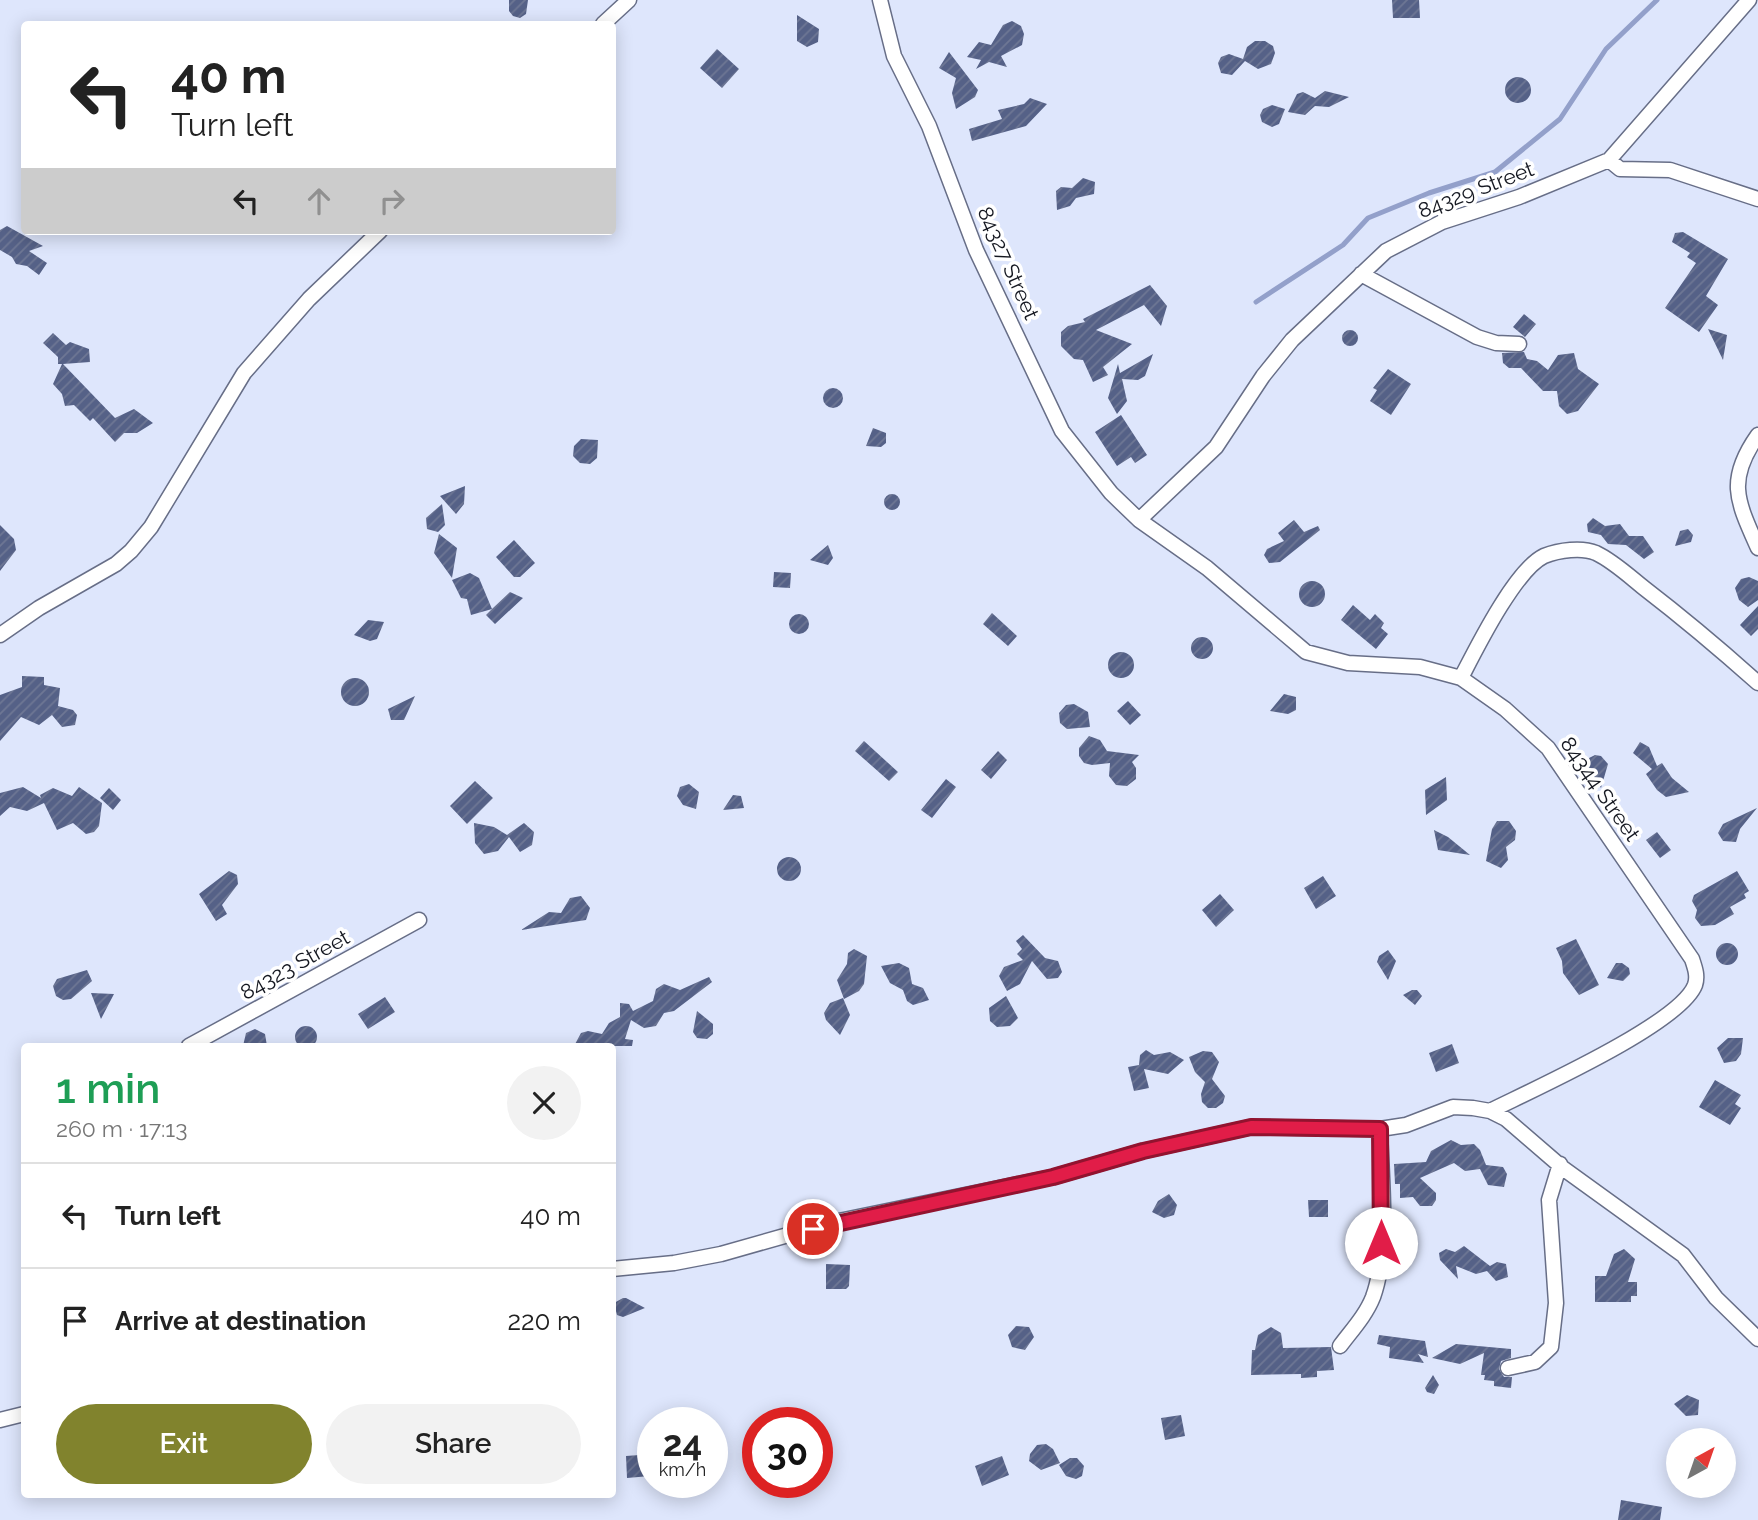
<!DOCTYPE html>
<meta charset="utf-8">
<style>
body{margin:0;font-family:Raleway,sans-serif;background:#f2f2f2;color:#222;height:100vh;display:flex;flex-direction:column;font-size:26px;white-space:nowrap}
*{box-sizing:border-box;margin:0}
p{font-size:23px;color:#767676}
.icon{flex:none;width:38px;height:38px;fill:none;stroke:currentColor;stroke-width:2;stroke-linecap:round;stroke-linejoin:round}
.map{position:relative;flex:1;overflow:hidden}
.drawer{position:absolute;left:21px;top:1043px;width:595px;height:455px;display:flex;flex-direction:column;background:#fff;border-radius:7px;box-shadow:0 4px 18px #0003}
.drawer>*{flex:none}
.guide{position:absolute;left:21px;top:21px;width:595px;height:214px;border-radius:7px;box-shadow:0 4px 18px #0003;background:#fff;color:#222;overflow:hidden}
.needle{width:46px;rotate:40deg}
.fabs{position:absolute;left:1666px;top:1428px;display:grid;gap:14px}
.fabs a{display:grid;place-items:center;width:70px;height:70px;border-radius:50%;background:#fff;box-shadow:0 4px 18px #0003;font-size:35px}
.speed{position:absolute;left:637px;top:1407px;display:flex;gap:14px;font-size:35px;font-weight:700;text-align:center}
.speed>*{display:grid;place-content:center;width:91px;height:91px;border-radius:50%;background:#fff;box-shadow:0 4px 18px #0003;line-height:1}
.speed small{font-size:18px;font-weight:400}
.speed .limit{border:10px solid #d22;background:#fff;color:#111}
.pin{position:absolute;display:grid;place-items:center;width:60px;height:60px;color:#fff;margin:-30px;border:4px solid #fff;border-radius:50%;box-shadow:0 2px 7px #0007}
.me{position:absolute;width:77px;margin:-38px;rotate:0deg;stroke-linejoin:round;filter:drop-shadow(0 0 5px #0008)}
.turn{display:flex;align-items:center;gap:24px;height:147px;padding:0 35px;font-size:32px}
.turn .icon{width:91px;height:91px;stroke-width:2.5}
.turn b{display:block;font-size:49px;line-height:60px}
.lanes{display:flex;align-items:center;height:66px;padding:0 35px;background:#0003;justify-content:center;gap:35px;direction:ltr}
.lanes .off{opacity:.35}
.round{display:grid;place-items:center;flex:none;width:74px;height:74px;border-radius:37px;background:#f2f2f2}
.summary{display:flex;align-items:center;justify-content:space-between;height:119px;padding:0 35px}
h1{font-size:42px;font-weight:600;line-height:52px;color:#1e9e55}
.button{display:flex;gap:14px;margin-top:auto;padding:14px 35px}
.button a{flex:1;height:80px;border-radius:42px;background:#81832d;color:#fff;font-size:28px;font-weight:600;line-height:80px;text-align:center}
.button a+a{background:#f2f2f2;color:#222}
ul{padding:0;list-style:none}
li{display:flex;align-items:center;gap:21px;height:105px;padding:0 35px;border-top:2px solid #e0e0e0}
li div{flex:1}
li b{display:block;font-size:26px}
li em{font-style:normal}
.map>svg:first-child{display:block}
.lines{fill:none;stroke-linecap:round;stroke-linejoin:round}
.stream{stroke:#93a0ca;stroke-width:5}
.building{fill:url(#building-hatch)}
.street-casing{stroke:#676e87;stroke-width:17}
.street{stroke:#fff;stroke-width:14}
.route-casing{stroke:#92132f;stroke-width:18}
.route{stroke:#e11d48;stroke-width:12}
.labels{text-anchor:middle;stroke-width:7;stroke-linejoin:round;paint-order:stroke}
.street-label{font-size:21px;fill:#141720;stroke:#fff}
</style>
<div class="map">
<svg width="1758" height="1520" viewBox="0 0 1758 1520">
<defs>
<pattern id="building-hatch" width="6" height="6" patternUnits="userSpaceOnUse" patternTransform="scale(1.75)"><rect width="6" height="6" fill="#556187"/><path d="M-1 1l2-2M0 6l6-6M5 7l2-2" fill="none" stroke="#6e7794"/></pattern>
</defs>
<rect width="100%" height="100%" fill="#dee6fc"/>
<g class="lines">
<!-- stream -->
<path class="stream" d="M1256,302L1343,245L1368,218L1429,193L1495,172L1560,119L1606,49L1657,0"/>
</g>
<!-- building -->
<path class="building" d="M509,0H528L526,14L520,18L513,16L509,11Z
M1392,0H1419L1420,18H1393Z
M797,15L819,29L818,42L807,47L797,41Z
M1012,21L1021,26L1024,34L1022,45L1001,56L1007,67L989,62L976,69L981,60L967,57L979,42L991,45L1003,25Z
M1255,41H1265L1273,46L1275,53L1271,64L1258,69L1245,61L1232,75L1221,73L1218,63L1221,57L1229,54L1243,59L1247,47Z
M717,49L739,69L722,88L700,68Z
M949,52L978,90L975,97L956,109L952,93L956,78L939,68Z
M1505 90a13 13 0 1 1 26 0a13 13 0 1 1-26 0Z
M1325,91L1349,97L1329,107L1315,106L1305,115L1288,112L1297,94L1303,92L1315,98Z
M1030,98L1047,104L1026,126L972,141L969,129L1002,119L998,110L1024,104Z
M1272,105L1285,109L1279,124L1272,127L1262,122L1260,115L1263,109Z
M1083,178L1095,182L1094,194L1076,198L1070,206L1057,210L1056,191L1061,187L1072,188Z
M7,226L43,246L29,251L47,263L39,275L27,266L16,264L12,257L0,250V230Z
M1683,232L1728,259L1706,296L1718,305L1699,332L1665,308L1696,263L1687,257L1690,253L1672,242L1675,233Z
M1150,285L1167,306L1161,326L1144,305L1096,330L1132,344L1103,367L1108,375L1093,382L1083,360L1074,359L1061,346V332L1068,326L1085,322L1083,319Z
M1524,314L1536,324L1525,337L1513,327Z
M1708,329L1727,335L1723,360Z
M1342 338a8 8 0 1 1 16 0a8 8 0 1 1-16 0Z
M53,333L66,345L70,342L89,349L90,362L63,364L115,418L134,409L153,423L137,433H124L115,442L93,418L90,421L74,405L65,406L62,394L53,384L62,364H58V357L43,343Z
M1524,352L1527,359L1537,361L1548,370L1558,355L1574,353L1578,369L1599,384L1578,411L1567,414L1559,406L1557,391H1543L1521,368H1509L1503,363L1502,353Z
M1153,354L1145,376L1138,380L1122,379L1127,401L1117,414L1108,398L1118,364L1120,373Z
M1388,369L1411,384L1391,415L1370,401L1377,390L1373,388Z
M823 398a10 10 0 1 1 20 0a10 10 0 1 1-20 0Z
M1121,415L1147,455L1135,463L1131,457L1117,466L1095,432Z
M873,428L886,433V443L881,447L866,446Z
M581,439L598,440L597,458L590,464L580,463L573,456L574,446Z
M465,486L464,504L456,514L440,496Z
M884 502a8 8 0 1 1 16 0a8 8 0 1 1-16 0Z
M442,504L445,525L438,532L427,529L426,518Z
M1593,518L1605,526L1620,524L1629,536H1643L1654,552L1644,559L1626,545L1608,544L1601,535L1588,532L1587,524Z
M1294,520L1304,532L1318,526L1320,530L1280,562L1269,563L1264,555L1267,549L1284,541L1278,533Z
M0,525L14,539L16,550L0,571Z
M1688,529L1693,535L1691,542L1675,546L1680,531Z
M439,534L457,548L452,578L434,553Z
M514,540L535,563L520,577H514L496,557Z
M828,545L833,558L828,565L810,560Z
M774,572L791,573L790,588L773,587Z
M470,573L479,578L492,609L510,592L523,598L495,624L486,615L492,609L471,615L467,599L461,598L452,580Z
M1749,577L1758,581V600L1748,607L1739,600L1735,588L1741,579Z
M1299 594a13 13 0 1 1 26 0a13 13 0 1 1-26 0Z
M1353,605L1370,620L1375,614L1384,623L1381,628L1388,634L1376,649L1341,620Z
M1758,606V629L1751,636L1740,625Z
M992,613L1017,636L1008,646L983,624Z
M789 624a10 10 0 1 1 20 0a10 10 0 1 1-20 0Z
M368,620L384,622L377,639L370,641L354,635Z
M1191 648a11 11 0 1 1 22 0a11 11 0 1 1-22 0Z
M1108 665a13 13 0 1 1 26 0a13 13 0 1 1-26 0Z
M22,676L44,677V685L60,688L58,706L73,710L77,715L75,725L62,727L52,715L39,725L21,717L0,741V695L22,687Z
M341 692a14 14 0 1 1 28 0a14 14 0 1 1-28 0Z
M1284,694L1296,697V710L1288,714L1270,711Z
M415,696L404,720H391L388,709Z
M1128,701L1141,715L1130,725L1117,711Z
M1074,704L1088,712L1090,727L1067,729L1060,723L1059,713L1066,705Z
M1089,736L1100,740L1107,751L1139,755L1132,762L1136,768V779L1127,786L1116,785L1109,776L1110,763L1092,765L1084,763L1079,756V748Z
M864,741L898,772L889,781L855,751Z
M1640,742L1649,747L1657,766L1662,763L1672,778L1689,792L1666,797L1657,790L1646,774L1652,769L1633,753Z
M998,751L1007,760L991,779L981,770Z
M1595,755L1601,756L1608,764L1601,788L1587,767L1589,758Z
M1446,777L1447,800L1426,815L1425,790Z
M946,779L956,787L932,818L921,810Z
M475,781L493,798L467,824L450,806Z
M689,784L699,792L696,809L683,805L677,796L680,787Z
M23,787L41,798L40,795L53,788L72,796L79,787L102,803L99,826L94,832L86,834L73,823L57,830L44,803L27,811L10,807L0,816V793Z
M109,788L121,800L113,810L100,798Z
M733,795L741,796L744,808L723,810Z
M1757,808L1740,829L1736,842L1723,841L1718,833L1723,824Z
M1497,821H1509L1516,831L1515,840L1506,847L1508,860L1501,868L1486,861L1492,829Z
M474,823L494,827L507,835L524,823L534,832L532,845L520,852L509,837L498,851L484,854L475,843Z
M1434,830L1448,837L1470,855L1438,850Z
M1657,832L1671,850L1660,858L1646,840Z
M777 869a12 12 0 1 1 24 0a12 12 0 1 1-24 0Z
M229,871L237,875L238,884L222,905L227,914L216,921L199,894Z
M1737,871L1749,891L1744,894L1746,898L1730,907L1734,914L1715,925L1701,926L1695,918L1697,910L1692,901L1694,895Z
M1323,876L1336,896L1316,909L1304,888Z
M1220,894L1234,910L1216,927L1202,910Z
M581,896L590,908L586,920L521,930L549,912L561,913L570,898Z
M1023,935L1045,958L1058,961L1062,972L1058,978L1047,979L1032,961L1020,984L1007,991L999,976L1004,967L1023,960L1017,954L1022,949L1016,941Z
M1576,939L1599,985L1579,995L1563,973L1562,961L1556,948Z
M1716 954a11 11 0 1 1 22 0a11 11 0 1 1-22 0Z
M854,949L867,956L864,984L859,991L844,999L837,980L847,964L848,953Z
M1388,950L1396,961L1388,980L1377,962L1379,956Z
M899,963L909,968L912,984L923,988L929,1000L913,1005L907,1001L903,990L890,983L881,966Z
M1616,963H1622L1629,968L1630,974L1623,981L1607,978Z
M87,970L92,981L71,999L63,1000L56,996L53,986L57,979Z
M709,977L712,982L674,1011L664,1013L656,1026L644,1028L631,1020L625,1039L633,1040L632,1046H574L581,1033L588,1031L602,1034L609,1023L620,1017V1003L629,1004L633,1011L653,1001L656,989L664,984L680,990Z
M1412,990H1417L1422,996L1415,1005L1403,995Z
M91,993L114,994L101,1019Z
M1006,996L1018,1018L1010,1026L997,1027L990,1021L989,1008Z
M385,997L395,1012L368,1029L358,1014Z
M843,998L850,1015L840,1035L826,1020L824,1013L830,1003Z
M697,1011L713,1024V1034L707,1039L697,1038L693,1032Z
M295 1037a11 11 0 1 1 22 0a11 11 0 1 1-22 0Z
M255,1029L265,1034L267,1046H243L246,1033Z
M1728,1038H1743L1741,1054L1736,1061L1724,1063L1717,1048Z
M1452,1044L1459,1063L1436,1072L1429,1053Z
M1146,1050L1154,1055L1170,1052L1184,1060L1168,1074L1144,1069L1149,1088L1134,1091L1128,1067L1139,1065L1140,1055Z
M1203,1051L1212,1052L1219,1062L1212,1079L1225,1096L1223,1103L1216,1108H1208L1202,1102L1201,1094L1205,1082L1195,1072L1189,1057Z
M1715,1080L1741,1095L1735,1104L1741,1108L1730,1125L1699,1107Z
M1451,1140L1461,1145L1474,1144L1480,1150L1486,1165L1503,1167L1507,1174L1504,1187L1488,1185L1480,1169L1465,1171L1454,1163L1420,1178L1436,1193V1200L1432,1206H1420L1413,1197L1400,1198V1184H1395L1394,1164L1426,1162L1431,1151Z
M1169,1194L1177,1205L1174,1215L1164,1218L1152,1212L1158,1201Z
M1308,1200H1328V1217H1309Z
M1464,1246L1490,1266L1497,1262L1506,1264L1508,1277L1496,1281L1487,1271L1476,1274L1456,1266L1458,1279L1440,1260L1439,1253L1446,1249L1455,1252Z
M1624,1249L1635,1259L1628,1282H1637V1296H1631V1302H1595V1276H1606L1614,1254Z
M826,1264L850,1265L849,1286L846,1289H826Z
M623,1298H626L645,1308L623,1317L617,1315L614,1303Z
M1016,1326L1029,1327L1034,1337L1025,1350L1012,1347L1008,1335Z
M1271,1327L1281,1333L1283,1348L1331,1347L1334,1370L1317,1371V1377L1301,1378V1374L1251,1375L1252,1350H1255L1258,1335Z
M1379,1335L1425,1341L1428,1357L1418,1354L1424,1363L1389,1358L1390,1347L1377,1344Z
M1456,1344L1511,1349V1358L1501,1361L1499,1369L1504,1377H1512L1511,1388L1494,1386V1381L1484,1380L1485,1375H1481L1484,1353L1460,1364L1432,1358Z
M1433,1375L1439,1385L1434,1394L1427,1392L1425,1388Z
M1687,1395L1699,1400L1698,1415L1686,1416L1674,1404Z
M1181,1415L1185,1436L1165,1440L1161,1418Z
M1046,1444L1053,1449L1060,1463L1041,1470L1029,1461L1030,1454L1037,1445Z
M653,1454L650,1476L627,1478L626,1456Z
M1002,1456L1009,1475L982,1486L975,1466Z
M1070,1458H1077L1084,1466L1082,1476L1076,1479L1066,1476L1059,1465Z
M1621,1500L1662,1507L1660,1520H1618Z"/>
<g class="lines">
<!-- street casing -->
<g class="street-casing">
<path id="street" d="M880,0L894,56L929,126L976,250L1062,431L1111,493L1139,520L1207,568L1306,652L1348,663L1420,667L1461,678L1505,709L1548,748L1692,959C1695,968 1698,976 1695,985C1680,1024 1532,1090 1490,1111
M603,24L629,0
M1609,160L1620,169L1670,170L1758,199
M1361,274L1477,337L1496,343L1519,344
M1758,435C1726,480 1737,501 1758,548
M1139,520L1216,447L1263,376L1292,340L1386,251L1442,222L1519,197L1609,160L1749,0
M0,635L39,608L116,564L131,551L151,527L244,373L309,299L380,231
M1461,678C1476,649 1515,570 1544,556C1559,550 1582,547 1596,553C1613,561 1629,576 1644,588C1683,618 1721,650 1758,683
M189,1046L419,920
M612,1269L674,1263L721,1254L834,1222L1053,1177L1143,1151L1251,1127L1380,1129L1406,1125L1453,1107L1473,1108L1490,1111L1506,1119L1564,1169L1683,1255L1716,1298L1758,1339
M1340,1346C1352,1330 1366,1315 1373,1297C1390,1250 1381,1179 1380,1129
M1508,1368L1535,1362L1551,1347L1556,1303L1549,1200L1560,1164
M0,1420L24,1414"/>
</g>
<!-- street -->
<use href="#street" class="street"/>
</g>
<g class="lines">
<!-- route casing -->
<g class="route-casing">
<path id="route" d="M813,1229L1053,1177L1143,1151L1251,1127L1380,1129L1381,1243"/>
</g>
<!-- route -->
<use href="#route" class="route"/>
</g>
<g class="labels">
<!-- street labels -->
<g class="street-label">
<text transform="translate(1476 190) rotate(-21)" y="7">84329 Street</text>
<text transform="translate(1008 263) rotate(66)" y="7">84327 Street</text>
<text transform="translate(1600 789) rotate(55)" y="7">84344 Street</text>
<text transform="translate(295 965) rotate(-29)" y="7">84323 Street</text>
</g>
</g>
</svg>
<div class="fabs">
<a><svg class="needle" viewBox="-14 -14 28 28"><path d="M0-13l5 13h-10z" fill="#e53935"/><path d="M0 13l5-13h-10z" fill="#767676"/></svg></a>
</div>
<div class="speed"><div>24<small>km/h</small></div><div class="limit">30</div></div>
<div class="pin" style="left:813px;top:1229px;background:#d93025"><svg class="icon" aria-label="arrive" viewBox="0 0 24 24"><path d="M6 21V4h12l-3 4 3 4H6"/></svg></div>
<svg class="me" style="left:1381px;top:1243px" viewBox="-20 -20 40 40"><circle r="19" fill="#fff"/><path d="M0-13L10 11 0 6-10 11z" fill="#e11d48"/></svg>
<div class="guide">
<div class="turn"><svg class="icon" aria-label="left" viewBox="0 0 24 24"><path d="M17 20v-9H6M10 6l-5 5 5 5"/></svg><div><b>40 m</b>Turn left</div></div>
<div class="lanes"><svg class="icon" aria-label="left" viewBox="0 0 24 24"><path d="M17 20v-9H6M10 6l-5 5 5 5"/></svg><svg class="icon off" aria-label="ahead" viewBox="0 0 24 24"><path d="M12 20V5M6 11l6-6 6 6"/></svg><svg class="icon off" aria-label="right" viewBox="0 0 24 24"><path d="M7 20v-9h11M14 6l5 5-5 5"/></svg></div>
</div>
<section class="drawer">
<div class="summary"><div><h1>1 min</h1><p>260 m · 17:13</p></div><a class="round"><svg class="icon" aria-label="close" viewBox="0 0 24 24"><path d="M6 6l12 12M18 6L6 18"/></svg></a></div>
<ul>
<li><svg class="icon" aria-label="left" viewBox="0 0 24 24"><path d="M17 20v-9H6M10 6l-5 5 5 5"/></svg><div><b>Turn left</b></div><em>40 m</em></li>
<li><svg class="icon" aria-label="arrive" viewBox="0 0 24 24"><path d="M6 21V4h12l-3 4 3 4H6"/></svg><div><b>Arrive at destination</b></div><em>220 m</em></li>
</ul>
<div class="button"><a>Exit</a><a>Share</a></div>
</section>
</div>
